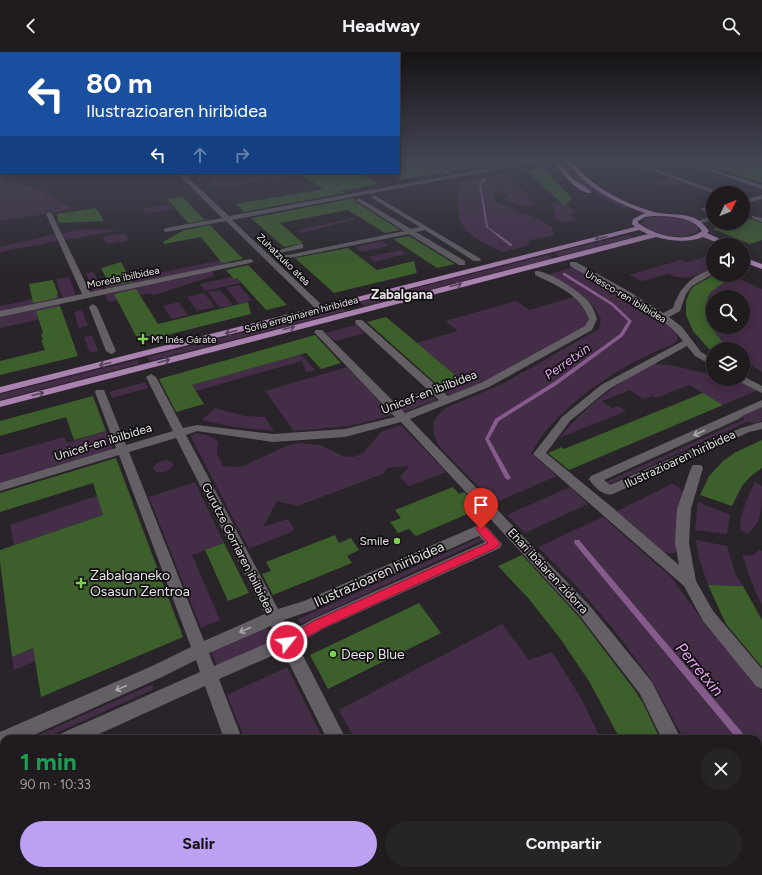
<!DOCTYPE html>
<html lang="es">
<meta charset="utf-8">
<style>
body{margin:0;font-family:Figtree,sans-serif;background:#272428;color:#f1f3f6;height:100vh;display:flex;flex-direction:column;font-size:15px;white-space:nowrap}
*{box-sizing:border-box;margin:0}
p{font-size:13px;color:#a1a1a4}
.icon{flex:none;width:22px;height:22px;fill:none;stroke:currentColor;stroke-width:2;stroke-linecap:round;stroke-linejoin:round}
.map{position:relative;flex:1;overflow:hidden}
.panel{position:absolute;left:0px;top:683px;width:762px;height:140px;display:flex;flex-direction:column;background:#1f1b1f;border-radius:12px 12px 0 0;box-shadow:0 2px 10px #0003,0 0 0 1px #3c393d}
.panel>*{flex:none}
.banner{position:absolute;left:0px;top:0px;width:400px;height:122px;box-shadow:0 2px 10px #0003,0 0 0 1px #3c393d;background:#1a4fa0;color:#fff;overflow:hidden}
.needle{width:26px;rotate:47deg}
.controls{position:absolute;left:706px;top:134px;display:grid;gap:8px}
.controls a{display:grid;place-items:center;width:44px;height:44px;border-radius:50%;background:#1f1b1f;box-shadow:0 2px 10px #0003,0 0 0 1px #3c393d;font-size:20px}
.pin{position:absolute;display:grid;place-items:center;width:34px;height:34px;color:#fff;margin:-41px -17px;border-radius:50% 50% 50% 0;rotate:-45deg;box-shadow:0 0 4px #0007}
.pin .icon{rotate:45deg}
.me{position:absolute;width:44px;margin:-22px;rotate:60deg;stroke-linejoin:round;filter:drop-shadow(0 0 3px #0008)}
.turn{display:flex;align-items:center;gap:14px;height:84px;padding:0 20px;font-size:18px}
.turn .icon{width:52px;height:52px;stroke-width:2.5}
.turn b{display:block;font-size:28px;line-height:34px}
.lanes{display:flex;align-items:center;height:38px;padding:0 20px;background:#0003;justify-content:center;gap:20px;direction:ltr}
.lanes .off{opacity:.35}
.round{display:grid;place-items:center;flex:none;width:42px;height:42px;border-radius:21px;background:#272428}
.summary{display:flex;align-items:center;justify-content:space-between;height:68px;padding:0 20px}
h1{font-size:24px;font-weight:700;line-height:30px;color:#1e9e55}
.cta{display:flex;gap:8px;margin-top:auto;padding:8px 20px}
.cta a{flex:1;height:46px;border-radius:24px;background:#bca0f2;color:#111;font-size:16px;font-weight:700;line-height:46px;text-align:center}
.cta a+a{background:#272428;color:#f1f3f6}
header{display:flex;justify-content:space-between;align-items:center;height:52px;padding:0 20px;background:#1f1b1f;font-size:18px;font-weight:700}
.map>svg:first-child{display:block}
.green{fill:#442d47;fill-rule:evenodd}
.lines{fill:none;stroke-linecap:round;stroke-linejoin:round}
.stream{fill:#855b8b;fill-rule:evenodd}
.building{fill:#3c5f2b}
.minor{fill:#645e65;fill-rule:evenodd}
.major{fill:#aa82b0;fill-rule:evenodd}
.oneway{stroke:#554258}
.oneway2{stroke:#aca7ac}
.route{fill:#e11d48;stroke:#92132f}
.poi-dot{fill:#7ed153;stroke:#100e10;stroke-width:1.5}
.labels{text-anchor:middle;stroke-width:3.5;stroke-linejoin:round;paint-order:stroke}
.far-street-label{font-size:10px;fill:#e6e2e6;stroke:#100e10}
.far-poi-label{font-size:10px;fill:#e6e2e6;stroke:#100e10;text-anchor:start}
.street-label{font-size:12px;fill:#e6e2e6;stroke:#100e10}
.poi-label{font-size:12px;fill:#e6e2e6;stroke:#100e10;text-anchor:end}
.far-district-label{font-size:13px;font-weight:bold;fill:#e6e2e6;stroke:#100e10}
.water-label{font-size:13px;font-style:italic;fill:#e6a7ef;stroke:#100e10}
.near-street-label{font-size:14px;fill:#e6e2e6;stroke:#100e10}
.near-poi-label{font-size:14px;fill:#e6e2e6;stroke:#100e10;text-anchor:start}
.near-water-label{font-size:16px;font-style:italic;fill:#e6a7ef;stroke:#100e10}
</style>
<header><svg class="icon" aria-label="back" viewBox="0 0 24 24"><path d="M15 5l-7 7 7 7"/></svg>Headway<svg class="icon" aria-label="search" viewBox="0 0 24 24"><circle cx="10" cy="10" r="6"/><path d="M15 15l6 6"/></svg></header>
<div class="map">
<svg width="762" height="823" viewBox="0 0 762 823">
<rect width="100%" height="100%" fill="#292429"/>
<!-- green -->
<path class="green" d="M427,109H505L448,120Z
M559,109H564C582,133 603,143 629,155L625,157C599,144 576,132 559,109Z
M200,121H311L217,136Z
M498,122L508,123L527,142L530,148L539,151C528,158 513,152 503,147L509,145L500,139L493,140L495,146L493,149L534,165L552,175L554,183C546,187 533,185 527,191L530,193L502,200C464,181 452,175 460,130Z
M0,126L39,138L74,157L0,169Z
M670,126L686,131L666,135L650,130Z
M558,150L578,159L572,161L570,164L578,168L563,171L555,166L554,154L549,152Z
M169,152L173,157L146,161L142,157Z
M660,164C672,165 695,165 699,178C686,189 652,185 642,171C646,164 653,165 660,164Z
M354,166L355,167L301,181L297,178Z
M84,178H121L65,188L61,181Z
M125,181L129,188L107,192L102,185Z
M55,182L57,189L0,200V195Z
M628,183L633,185L559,204L554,201Z
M382,189L389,194L362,200L355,195Z
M400,198L406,202L374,210L369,205Z
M548,203L553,206L364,254L360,250Z
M709,204L713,205V216L688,226L676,225L668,222L642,229L629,223L680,208L686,210Z
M226,207L230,212L107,238L105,232Z
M574,215C596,228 670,264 678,286L674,292C628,309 583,338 550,374C542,382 537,392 531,401L557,424L494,451L438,393C431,376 430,368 446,356L506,330L599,277L601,267C588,241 571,236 547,223Z
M211,219L215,224C194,229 174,238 153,243L151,241L109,250L105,243L122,239V238Z
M94,220L103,239L94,240L86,221Z
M69,225L76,244L63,247L56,227Z
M232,225L234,227L237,226L241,231L205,239L200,232Z
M735,225L762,237V320L743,308V297H730C701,270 692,242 735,225ZM713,245H743V275H713Z
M239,233L252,248L239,252L226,236Z
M220,238L233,253L220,256L208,240Z
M204,241L215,255L197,259L187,245Z
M58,242L60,248L0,260V254Z
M573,245L583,253L589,266L586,273L578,280L475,334L450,344L441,336L462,329L417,291L458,279L445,269L516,249L530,258Z
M179,250L188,263L172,267L163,254Z
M59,251L63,262L0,276V264Z
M342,255L346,259L150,309L147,305Z
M82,258L88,274L79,276L74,260Z
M356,273L365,281L335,289L326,281Z
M92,283L98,299L90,301L84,285Z
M301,302L315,318L306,320L302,309L196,339L192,333Z
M137,308L139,312L0,348V342Z
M654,312C674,311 693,321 713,321V327H738L758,338L723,353L689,333L656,346L652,344L644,347L630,338L602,349L612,356L618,354L626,359L559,386C585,354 617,331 654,312Z
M347,315L393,363L349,374L294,379L265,339Z
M145,330L148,336L112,346L109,340Z
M426,338L437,348L404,360L393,349Z
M762,354V369L754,372L749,369L610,432L606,430L745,367L741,364Z
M215,356L245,364L265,365L274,379L235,375L202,368Z
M401,373L446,420L409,434L400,425L409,414L387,416L383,422L297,454L277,449L263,475L288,467L295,478L249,497L190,383C200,379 210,383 218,390L217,402L223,414L241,415L286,394L298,391L321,393L343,404L354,405L363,401L382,379Z
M106,379L113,397L0,432V403L64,385L67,391Z
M167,408L172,410L173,414C168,420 163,421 156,420L153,416C156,410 160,409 167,408Z
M195,430L224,491L192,503L220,568L201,576L149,445Z
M755,430L762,434C762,454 762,474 746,482L740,477C740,461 748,445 755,430Z
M672,432L680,436L682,441L677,459V498L675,501H668L663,499L617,459Z
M126,434L128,440L99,450L103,463L14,493L10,473Z
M570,435L588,452L525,481L507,463Z
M698,450L730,463L727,482L695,478Z
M603,465L672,526L707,575L762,639V823H753V819H758V687H684L651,627L615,579L579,537L538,495Z
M479,486L483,487V488L300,572L298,567Z
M696,488L727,494L735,521L743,534L708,533L699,506Z
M759,498L762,499V553L755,539L742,503L752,504Z
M132,556L136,568L14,618L12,605Z
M502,572L529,608L552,600L581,646L601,687H355L339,658Z
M266,573L275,591L218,616L210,598Z
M287,615L323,687H245L227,643Z
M150,633L154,634L152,638L43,687H30Z
M6,819H47L48,823H6Z
M298,819H388L390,823H299Z
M425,819H540L534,823H427Z"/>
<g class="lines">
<!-- stream -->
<path class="stream" d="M472,109H474L476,113H474Z
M484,126L486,127L481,132L488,175L512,192V194H510L486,175L479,132Z
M563,221H565L613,251L632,269L623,284L558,332L499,369L489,387L511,426L508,428L505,426L485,387L495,367L554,330L620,282L628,269L611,253L563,223Z
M575,488H579L745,684L746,687H737L575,492L574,490Z
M758,702L762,705V715L758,712Z"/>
</g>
<!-- building -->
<path class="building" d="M399,109H417L441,121L399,128Z
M697,109H762V131L697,110Z
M543,116L572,146L565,154L525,118Z
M298,121H359L379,132L341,139L345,141L244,160L236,152L323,137Z
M183,145L198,161L205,168L188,171L167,147Z
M354,146L356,150L400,178L385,181L348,158L280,171L303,191L284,195L251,166Z
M96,156L104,169L58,171L57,162Z
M751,167L762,171V188L750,192L713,177L737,171H743V169Z
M210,173L243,207L222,211L201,185L164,192L163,190L184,178Z
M409,184L455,212L437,216L393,187Z
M348,196L377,218L414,209L417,221L334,241L295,206Z
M121,210L132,230L110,234L101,216Z
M248,213L256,221L287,253L266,258L237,226L234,227L226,218Z
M714,223H734L711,240L708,245L705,255L707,268L710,274L728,297H709L693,279L686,263V249L690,239L694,234Z
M53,228L58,242L56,243L57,246L33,251L29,232Z
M136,237L158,272L248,250L251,262L139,290L114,242Z
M60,254L78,304L0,323V309L45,298L41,288H43L41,282L43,281L36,259Z
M386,265L417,291L462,329L441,336L367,270Z
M315,283L341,311L321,317L306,301L192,333L204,352L176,360L159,327Z
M703,341L723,353L569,418L548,401L562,395L564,397Z
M93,344L106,379L74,388L66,365L0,384V369Z
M762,388V416L751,424L742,434L732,454L700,443L709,424L723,409L736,400Z
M116,406L183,585L41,645L33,596L12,605L0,510V498L103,463L93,431L0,460V441Z
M453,435L459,442L464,440L479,457L416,484L409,477L398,481L390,470L401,466L395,458Z
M335,483L339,491L351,486L359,498L347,504L352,511L273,543L262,522L271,519L266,510Z
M224,491L249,541L228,549L205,498Z
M522,503L579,565L633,636L643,651L660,687H620L589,629L559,585L529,547L498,514Z
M708,533L743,534L762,568V615L726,572Z
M419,551L441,581L328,637L310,603Z"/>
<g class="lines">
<!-- minor -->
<path class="minor" d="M421,109H428L451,121L446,122Z
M529,109H542L232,168L324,255L325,257L321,260L318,259L226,169L166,180L163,178L166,176L222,166L177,121H183L229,164Z
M625,109H633L722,141H713Z
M680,109H689L762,133V137Z
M374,143L481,207L480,209H474L425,178L416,180L465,209V213H459L409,182L285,207V203H288L404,179L357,149L356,148L359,146L411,177L420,175L372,146L371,145Z
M762,143V147L743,152V148Z
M713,153V157L709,158L713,159V164L700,157Z
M49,160L52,162L90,240L250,207L254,209L250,211L0,265V259L82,242L46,162Z
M713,164V168L698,172L695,170Z
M752,164L762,166V170L752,166Z
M300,192H303V196L280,201L276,199Z
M570,210H576L630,240L663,261L673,256C679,236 693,222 713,217V222L692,234L686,242L680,259L669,265L682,275L701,300L713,307V314L695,304L687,294L609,337L570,369L546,401L613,456L679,513L675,491L677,457L691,416L693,413H701L703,416L691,457L689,491L696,529L713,559L762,617V637L756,634L703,569L684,534L533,402L562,365L601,333L683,289C661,259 603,232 570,214Z
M535,219C547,217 582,241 589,250C593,255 595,261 597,267L592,278L489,335L410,367L590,554L652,630L681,687H662L640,642L580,564L401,370L345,385L273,390L197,379L186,383L278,557L304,549L481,472L486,474L502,492L500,496L323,577L297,592L346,687H327L283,599L219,627L242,687H224L205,634L88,687H59L62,681L200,620L196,608L162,625L25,687H4V696L0,694V680L150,615L191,595L119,403L0,439V431L116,396L95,340L96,338H104L105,340L126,393L173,379L146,325L151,322L156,325L183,376L197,373L273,382L345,377L395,365L316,282L314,280L316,278H322L405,361L439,348L356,272L355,270L356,268H362L448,344L481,331L585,274L589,267C581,243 556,233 535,223ZM176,386L265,562L204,589L129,400ZM479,484L485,490L313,567L290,580L284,568L313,558ZM271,574L277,587L214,614L209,601Z
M93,252L97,255L116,299L114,301L111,302L106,299L89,255Z
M743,324L762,334V341L738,329L737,327H743Z
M762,348V355L744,363L739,367L604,428L610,433L741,376L762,370V377L749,380L613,442C604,445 594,435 589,427L591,424Z
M4,707V726L0,727V708Z
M274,819H296L297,823H275Z
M394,819H416L418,823H396Z
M722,819H745L743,823H720Z"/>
<!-- major -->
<path class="major" d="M553,109H558L573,127L591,139V141C578,142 560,119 553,109Z
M566,109H571C592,135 623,151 654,160C675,165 694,157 709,179L707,181L733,193H723L703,185C688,191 671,189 656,185L0,355V349L648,182L639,178L0,341V335L635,175L632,172L633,167L645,161C614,150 586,136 566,109ZM653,164C669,164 692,164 702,179C685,192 654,183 638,171V169L645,165Z
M743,205L762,212V217L743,210Z"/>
</g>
<!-- one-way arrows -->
<defs><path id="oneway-shaft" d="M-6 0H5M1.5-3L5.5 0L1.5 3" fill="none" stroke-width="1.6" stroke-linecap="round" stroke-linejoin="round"/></defs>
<g class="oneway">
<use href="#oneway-shaft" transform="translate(601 186) rotate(166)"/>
<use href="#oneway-shaft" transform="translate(456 233) rotate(-15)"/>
<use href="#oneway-shaft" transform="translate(289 276) rotate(-15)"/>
<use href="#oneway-shaft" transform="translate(231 280) rotate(166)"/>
<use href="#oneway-shaft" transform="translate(164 309) rotate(-15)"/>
<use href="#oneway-shaft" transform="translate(105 312) rotate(166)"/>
<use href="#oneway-shaft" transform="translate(38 342) rotate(-15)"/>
</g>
<g class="oneway2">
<use href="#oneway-shaft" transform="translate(699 381) rotate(156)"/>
<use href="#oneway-shaft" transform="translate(245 578) rotate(156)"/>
<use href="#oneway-shaft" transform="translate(121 636) rotate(156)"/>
</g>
<!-- sky -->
<linearGradient id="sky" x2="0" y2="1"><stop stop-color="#171417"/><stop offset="0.48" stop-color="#434554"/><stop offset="1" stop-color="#434554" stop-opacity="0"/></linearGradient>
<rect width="762" height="225" fill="url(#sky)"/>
<!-- route -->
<path class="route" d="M481,473L485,474L498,489L500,492L498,495L323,576L291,594L287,596L283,594L281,590L283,587L314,569L488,491L476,477L477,474Z"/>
<!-- markers -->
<g class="poi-dot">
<path d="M141 281h4v4h4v4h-4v4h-4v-4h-4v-4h4z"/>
<circle cx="397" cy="489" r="4"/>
<path d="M79 525h4v4h4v4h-4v4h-4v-4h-4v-4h4z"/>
<circle cx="333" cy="602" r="4"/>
</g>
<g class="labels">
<!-- far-street labels -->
<g class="far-street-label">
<text transform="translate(284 207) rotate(44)" y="4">Zuhatzuko atea</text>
<text transform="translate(123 225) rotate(-12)" y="4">Moreda ibilbidea</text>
<text transform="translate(626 244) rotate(31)" y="4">Unesco-ren ibilbidea</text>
<text transform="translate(301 262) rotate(-15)" y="4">Sofia erreginaren hiribidea</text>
</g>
<!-- far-poi labels -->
<g class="far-poi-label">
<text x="151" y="291">Mª Inés Gárate</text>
</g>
<!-- street labels -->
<g class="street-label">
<text transform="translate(429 340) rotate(-21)" y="4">Unicef-en ibilbidea</text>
<text transform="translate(103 390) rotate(-17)" y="4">Unicef-en ibilbidea</text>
<text transform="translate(680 407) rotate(-25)" y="4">Ilustrazioaren hiribidea</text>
<text transform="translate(238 496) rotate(63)" y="4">Gurutze Gorriaren ibilbidea</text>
<text transform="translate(548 519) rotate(47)" y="4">Ehari ibaiaren zidorra</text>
</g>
<!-- poi labels -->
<g class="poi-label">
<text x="389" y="493">Smile</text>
</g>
<!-- far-district labels -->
<g class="far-district-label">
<text x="402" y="247">Zabalgana</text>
</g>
<!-- water labels -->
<g class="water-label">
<text transform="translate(567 309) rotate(-35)" y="5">Perretxin</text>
</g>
<!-- near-street labels -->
<g class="near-street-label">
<text transform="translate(379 522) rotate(-24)" y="5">Ilustrazioaren hiribidea</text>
</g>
<!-- near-poi labels -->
<g class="near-poi-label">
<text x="90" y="528">Zabalganeko<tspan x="90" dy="16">Osasun Zentroa</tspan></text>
<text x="341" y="607">Deep Blue</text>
</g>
<!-- near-water labels -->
<g class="near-water-label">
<text transform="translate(700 617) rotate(50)" y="6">Perretxin</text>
</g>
</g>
</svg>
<div class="controls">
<a><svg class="needle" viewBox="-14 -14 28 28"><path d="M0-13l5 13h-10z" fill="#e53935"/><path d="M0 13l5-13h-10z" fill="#a1a1a4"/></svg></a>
<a><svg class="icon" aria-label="sound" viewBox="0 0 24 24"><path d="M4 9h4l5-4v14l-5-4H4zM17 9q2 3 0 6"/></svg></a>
<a><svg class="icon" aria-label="search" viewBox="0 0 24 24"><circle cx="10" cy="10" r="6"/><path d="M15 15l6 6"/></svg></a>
<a><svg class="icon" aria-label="layers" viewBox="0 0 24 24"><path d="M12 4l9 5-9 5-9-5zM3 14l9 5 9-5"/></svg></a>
</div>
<div class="pin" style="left:481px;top:477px;background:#d93025"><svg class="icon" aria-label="arrive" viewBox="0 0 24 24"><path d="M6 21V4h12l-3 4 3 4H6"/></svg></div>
<svg class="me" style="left:287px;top:590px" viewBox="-20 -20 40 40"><circle r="17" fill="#e11d48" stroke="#fff" stroke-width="3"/><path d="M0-11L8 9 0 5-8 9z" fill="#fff"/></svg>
<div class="banner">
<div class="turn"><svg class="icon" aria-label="left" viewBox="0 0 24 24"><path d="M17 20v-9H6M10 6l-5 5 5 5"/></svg><div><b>80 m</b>Ilustrazioaren hiribidea</div></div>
<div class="lanes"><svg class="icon" aria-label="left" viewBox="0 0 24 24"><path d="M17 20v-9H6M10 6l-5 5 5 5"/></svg><svg class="icon off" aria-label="ahead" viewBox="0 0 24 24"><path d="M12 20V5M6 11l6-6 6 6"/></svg><svg class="icon off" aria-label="right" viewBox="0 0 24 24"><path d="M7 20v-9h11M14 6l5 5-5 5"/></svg></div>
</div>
<section class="panel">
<div class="summary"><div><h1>1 min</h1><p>90 m · 10:33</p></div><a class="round"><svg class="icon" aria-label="close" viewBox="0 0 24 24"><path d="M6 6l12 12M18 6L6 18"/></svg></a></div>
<div class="cta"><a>Salir</a><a>Compartir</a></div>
</section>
</div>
